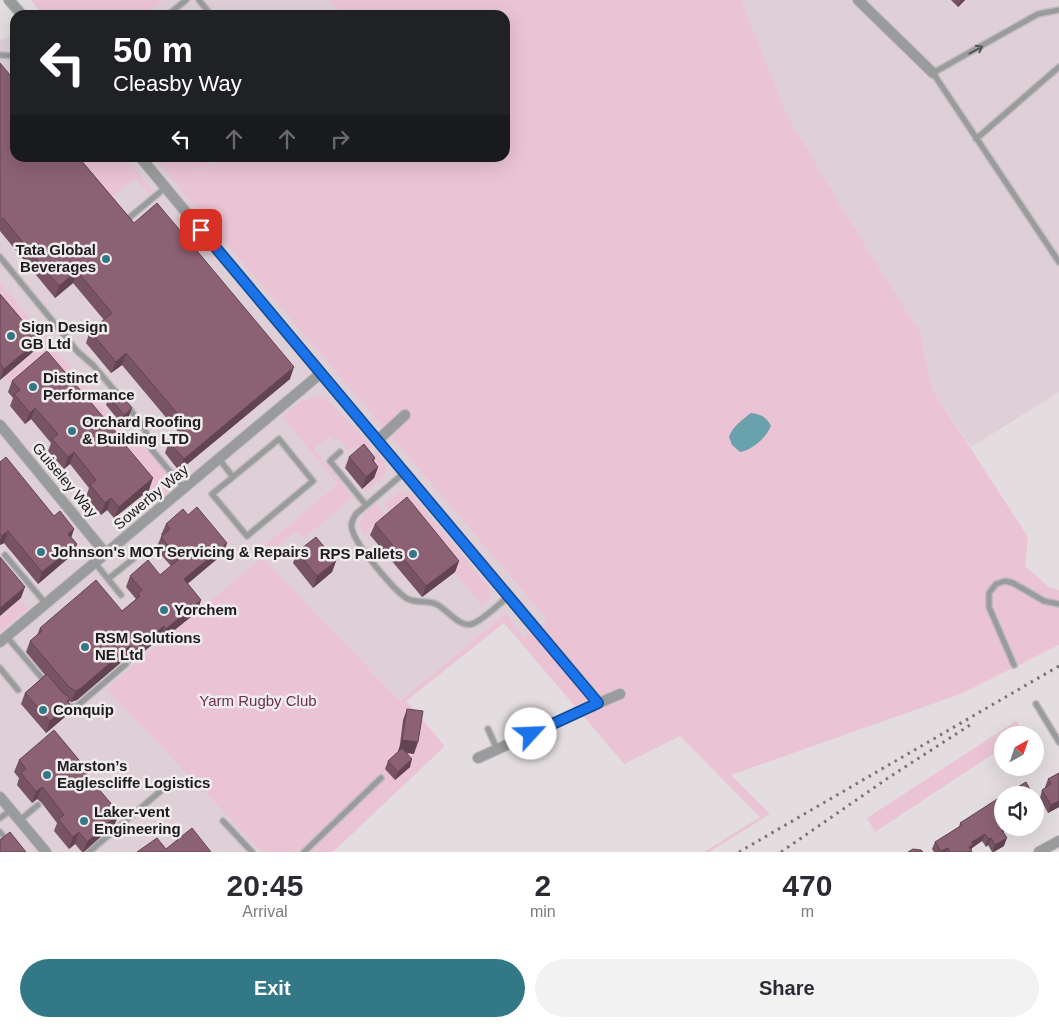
<!DOCTYPE html>
<meta charset="utf-8">
<style>
body{margin:0;font-family:Arial,sans-serif;background:#f2f2f3;color:#2b2b33;height:100vh;display:flex;flex-direction:column;font-size:19px;white-space:nowrap}
*{box-sizing:border-box;margin:0}
p{font-size:16px;color:#7c7c81}
.icon{flex:none;width:28px;height:28px;fill:none;stroke:currentColor;stroke-width:2;stroke-linecap:round;stroke-linejoin:round}
.map{position:relative;height:852px;overflow:hidden}
.sheet{display:flex;flex-direction:column;background:#fff;flex:1}
.sheet>*{flex:none}
.hud{position:absolute;left:10px;top:10px;width:500px;height:152px;border-radius:15px;box-shadow:0 5px 20px #0002;background:#202124;color:#fff;overflow:hidden}
.needle{width:32px;rotate:40deg}
.controls{position:absolute;left:994px;top:726px;display:grid;gap:10px}
.controls a{display:grid;place-items:center;width:50px;height:50px;border-radius:50%;background:#fff;box-shadow:0 5px 20px #0002;font-size:25px}
.pin{position:absolute;display:grid;place-items:center;width:42px;height:42px;color:#fff;margin:-21px;border-radius:10px;box-shadow:0 2px 8px #0006}
.me{position:absolute;width:55px;margin:-28px;rotate:65deg;stroke-linejoin:round;filter:drop-shadow(0 0 4px #0008)}
.turn{display:flex;align-items:center;gap:18px;height:105px;padding:0 20px;font-size:22px}
.turn .icon{width:65px;height:65px;stroke-width:2.5}
.turn b{display:block;font-size:35px;line-height:42px}
.lanes{display:flex;align-items:center;height:48px;padding:0 20px;background:#0003;justify-content:center;gap:25px;direction:ltr}
.lanes .off{opacity:.35}
.eta{display:flex;justify-content:space-evenly;align-items:center;height:85px;text-align:center}
.eta b{font-size:30px;font-weight:700;line-height:35px}
.action{display:flex;gap:10px;margin-top:auto;padding:10px 20px}
.action a{flex:1;height:58px;border-radius:30px;background:#337886;color:#fff;font-size:20px;font-weight:700;line-height:58px;text-align:center}
.action a+a{background:#f2f2f3;color:#2b2b33}
.map>svg:first-child{display:block}
.built{fill:#ded0d6}
.green{fill:#eac4d4}
.water{fill:#69a1ad}
.lines{fill:none;stroke-linecap:round;stroke-linejoin:round}
.lane-casing{stroke:#c0babd;stroke-width:8}
.street-casing{stroke:#c0babd;stroke-width:12}
.lane{stroke:#999b9c;stroke-width:5}
.street{stroke:#999b9c;stroke-width:10}
.rail{stroke:#797678;stroke-width:3;stroke-dasharray:2.5 5;stroke-linecap:butt}
.wall{fill:#785364}
.shaded-wall{fill:#624451}
.building{fill:#8c6174;stroke:#624451}
.oneway{stroke:#555556}
.route-casing{stroke:#114b97;stroke-width:12}
.route{stroke:#1a73e8;stroke-width:9}
.poi-dot{fill:#337886;stroke:#f0ebed;stroke-width:2}
.labels{text-anchor:middle;stroke-width:5;stroke-linejoin:round;paint-order:stroke}
.poi-label{font-size:15px;font-weight:bold;fill:#1e1c1d;stroke:#f0ebed;text-anchor:start}
.street-label{font-size:15px;fill:#1e1c1d;stroke:#f0ebed}
.park-label{font-size:15px;fill:#6c324f;stroke:#f0ebed}
</style>
<div class="map">
<svg width="1059" height="852" viewBox="0 0 1059 852">
<rect width="100%" height="100%" fill="#e3dde0"/>
<!-- built -->
<path class="built" d="M164,0H385L396,15H146Z
M741,0H1059V392L971,447L932,389L920,332L847,216L788,117Z
M15,35V158H219L181,189L549,620L524,637L506,613L400,701L262,557L107,689L262,852H0V40Z"/>
<!-- green -->
<path class="green" d="M31,0H164L146,15H43Z
M329,0H741L788,117L847,216L920,332L932,389L1028,537L1025,566L1050,588L1059,590V645L963,693L731,775L770,814L709,852H704L760,817L680,736L624,764L504,623L406,701L445,746L333,852H262L106,689L262,557L400,701L506,613L524,637L548,620L180,189L219,158H505V15H343Z
M67,158H126L152,190V192L148,193L134,178L106,203Z
M155,158H205L210,164L180,188Z
M0,282L123,431L114,438L122,447L137,435L141,439L140,442L170,478L171,484L168,492L130,523L123,514L150,491L119,453L12,385L5,377L35,352L5,316L0,320Z
M314,396L323,397L329,401L372,447L360,456L353,447L348,450L339,438L335,441L330,436L314,449L353,497L303,539L297,531L271,552L265,545L338,484L282,417L303,399L305,401Z
M376,451C395,476 385,475 366,491L364,488L375,478L370,472L365,460Z
M400,491L407,492L413,496L487,585L489,589V600L482,606L402,506L391,513L383,503Z
M376,503L385,515L368,529L370,531L365,535C354,522 365,512 376,503Z
M21,599L28,609L0,632V616Z
M1016,721L1025,734L1002,735V748L875,832L867,818Z"/>
<!-- water -->
<path class="water" d="M751,413C760,414 767,417 771,426C765,439 753,449 740,452L732,445L729,437C733,426 742,420 751,413Z"/>
<g class="lines">
<!-- lane casing -->
<g class="lane-casing">
<path id="lane" d="M199,0L210,14
M1059,10L1038,14L933,73L1059,262
M168,15L186,0
M0,55L15,56
M976,139L1059,67
M124,222L165,188
M0,257L78,352L93,365L120,397
M127,406L144,427L152,450L184,488
M340,452L330,461L366,505
M219,459L233,477L279,439L313,481L247,536L212,494L233,477
M404,473L356,514C352,520 350,525 353,532C357,546 393,589 406,598C416,604 426,600 436,604C447,609 459,628 472,624C482,621 500,603 509,596
M5,555L46,604
M95,563L121,595
M108,579L133,559
M7,637L47,684
M1014,665L989,607V593L996,584L1005,581L1013,583L1044,601L1059,604
M0,668L18,690
M64,703L71,707L77,706L126,664
M1036,704L1059,742
M488,729L497,749
M0,818L11,810
M20,820L38,805
M223,821L252,852
M0,832L17,852
M89,852L163,789
M304,852L381,778"/>
</g>
<!-- street casing -->
<g class="street-casing">
<path id="street" d="M9,0L22,15
M858,0L933,73
M141,158C292,341 446,521 599,703L478,758
M0,425L106,554
M378,440L405,415
M0,642L320,374
M599,703L620,694
M0,797L46,852
M1039,852L1059,841"/>
</g>
<!-- lane -->
<use href="#lane" class="lane"/>
<!-- street -->
<use href="#street" class="street"/>
<!-- rail -->
<path class="rail" d="M739,852L1059,666
M781,852L891,776L970,725"/>
</g>
<!-- wall -->
<path class="wall" d="M951,0H965L958,7Z
M0,63L134,223L290,379L179,471L165,453L169,442L179,433L122,365L111,373L86,343L90,331L104,320L73,283L55,298L0,231Z
M0,294L39,340L34,351L0,380Z
M12,381L115,433L149,490L114,518L107,510L101,515L86,497L89,488L70,464L64,469L48,451L51,443L31,419L25,424L10,406L13,398L8,392Z
M109,397L129,416L121,423L106,405Z
M349,457L375,458L374,461L378,467L374,478L362,489L345,468Z
M0,462L54,516L74,529L71,537L77,544L72,555L38,584L4,543L0,545Z
M188,515L227,543L223,554L187,584L201,600L197,612L162,640L160,638L130,663L126,658L77,700L71,702L69,701L68,702L70,704L66,716L46,733L21,704L25,693L45,675L26,652L30,641L37,635L40,628L122,611L136,599L126,587L130,576L160,575L171,566L156,549L161,537L162,536L161,535L166,524Z
M375,524L459,561L455,572L422,597L370,535Z
M297,552L336,561L332,572L313,588L293,563Z
M407,709L414,754L407,753L410,767L395,780L385,769L388,761L399,752L403,720Z
M19,760L84,766L83,770L115,824L84,852H82L75,844L69,849L54,831L57,823L41,802L37,799L32,803L17,785L19,778L14,772Z
M1059,773V807L1048,813L1040,798L1042,790L1046,788L1045,787L1048,779Z
M960,823L1004,828V846L994,852H992L988,845L986,847L982,841L972,848L971,850L972,852H934L932,849L935,842L959,827Z
M1020,828H1032L1023,833Z"/>
<!-- shaded-wall -->
<path class="shaded-wall" d="M962,0H965L958,7L959,3Z
M77,271L73,283L55,298L59,286Z
M39,340L34,351L0,380L4,369Z
M126,353L122,365L111,373L116,362Z
M294,367L290,379L179,471L184,459Z
M35,408L31,419L25,424L30,413Z
M132,408L129,416L121,423L124,415Z
M74,452L70,464L64,469L68,457Z
M378,467L374,478L362,489L366,477Z
M153,478L149,490L114,518L119,507Z
M111,498L107,510L101,515L105,503Z
M74,529L70,541L68,534Z
M8,531L4,543L0,545V541L2,536Z
M227,543L223,554L179,591L184,579Z
M77,544L72,555L38,584L42,572Z
M336,561L332,572L313,588L317,576Z
M459,561L455,572L422,597L426,586Z
M25,587L21,598L0,616V608Z
M201,600L197,612L162,640L166,629Z
M164,626L160,638L130,663L134,651Z
M130,646L126,658L77,700L71,702L76,691Z
M70,698L67,707L70,704L66,716L46,733L50,721L67,701Z
M402,740L418,742L414,754L398,751Z
M412,759L410,767L395,780L398,772Z
M42,787L37,799L32,803L36,792Z
M1059,801V807L1048,813L1051,805Z
M119,813L115,824L83,852L87,842Z
M1025,828H1032L1023,833Z
M79,832L75,844L69,849L73,837Z
M985,834L982,841L972,848L971,852L969,847L972,842Z
M991,838L988,845L986,847L988,839Z
M1007,838L1004,846L993,852L995,845Z
M948,848L946,852H941V851Z"/>
<!-- building -->
<path class="building" d="M957,0H962L959,3Z
M0,63L15,81V158H79L134,223L157,203L294,367L184,459L169,442L188,426L126,353L116,362L90,331L112,313L77,271L59,286L3,218L0,221Z
M0,294L39,340L4,369L0,364Z
M47,351L116,432L115,433L153,478L119,507L111,498L105,503L90,485L96,480L74,452L68,457L52,439L58,434L35,408L30,413L14,394L20,390L12,381Z
M117,390L132,408L124,415L109,397Z
M364,444L375,458L372,460L378,467L366,477L349,457Z
M6,457L54,516L60,511L74,529L68,534L77,544L42,572L8,531L2,536L0,534V462Z
M407,497L459,561L426,586L375,524Z
M197,507L227,543L184,579L201,600L166,629L164,626L134,651L130,646L81,688L76,691L69,687L30,641L42,631L40,628L96,580L122,611L140,596L138,594L142,590L130,576L148,560L160,575L179,559L161,537L170,529L166,524L183,509L188,515Z
M316,537L336,561L317,576L297,552Z
M0,557L25,587L0,608Z
M47,674L63,693L70,698L67,701L70,704L50,721L25,693Z
M407,709L423,711L418,742L402,740Z
M54,730L84,766L81,768L119,813L87,842L79,832L73,837L58,819L64,815L45,790L42,787L36,792L21,773L26,769L19,760Z
M402,748L412,759L398,772L388,761Z
M1059,773V801L1051,805L1042,790L1051,784L1048,779Z
M1026,782L1033,795H1005Z
M1002,796V823L1001,824L1002,828H1004L1005,829L1002,830L1007,838L995,845L991,838L988,839L985,834L972,842L973,844L969,847L972,852H950L948,848L941,851L935,842L962,825L960,823Z
M1035,813L1038,818L1035,819Z
M192,828L211,852H137L157,838L166,849Z
M10,832L26,852H0V840Z
M913,849L921,850L923,852H908Z"/>
<!-- one-way arrows -->
<defs><path id="oneway-shaft" d="M-6 0H5M1.5-3L5.5 0L1.5 3" fill="none" stroke-width="1.6" stroke-linecap="round" stroke-linejoin="round" transform="scale(1.25)"/></defs>
<use class="oneway" href="#oneway-shaft" transform="translate(976 50) rotate(-28)"/>
<g class="lines">
<!-- route casing -->
<g class="route-casing">
<path id="route" d="M201,230C333,388 466,546 598,703L531,734"/>
</g>
<!-- route -->
<use href="#route" class="route"/>
</g>
<!-- markers -->
<g class="poi-dot">
<circle cx="106" cy="259" r="5"/>
<circle cx="11" cy="336" r="5"/>
<circle cx="33" cy="387" r="5"/>
<circle cx="72" cy="431" r="5"/>
<circle cx="41" cy="552" r="5"/>
<circle cx="413" cy="554" r="5"/>
<circle cx="164" cy="610" r="5"/>
<circle cx="85" cy="647" r="5"/>
<circle cx="43" cy="710" r="5"/>
<circle cx="47" cy="775" r="5"/>
<circle cx="84" cy="821" r="5"/>
</g>
<g class="labels">
<!-- poi labels -->
<g class="poi-label">
<text x="96" y="255" text-anchor="end">Tata Global<tspan x="96" dy="17">Beverages</tspan></text>
<text x="21" y="332">Sign Design<tspan x="21" dy="17">GB Ltd</tspan></text>
<text x="43" y="383">Distinct<tspan x="43" dy="17">Performance</tspan></text>
<text x="82" y="427">Orchard Roofing<tspan x="82" dy="17">&amp; Building LTD</tspan></text>
<text x="51" y="557">Johnson's MOT Servicing &amp; Repairs</text>
<text x="403" y="559" text-anchor="end">RPS Pallets</text>
<text x="174" y="615">Yorchem</text>
<text x="95" y="643">RSM Solutions<tspan x="95" dy="17">NE Ltd</tspan></text>
<text x="53" y="715">Conquip</text>
<text x="57" y="771">Marston’s<tspan x="57" dy="17">Eaglescliffe Logistics</tspan></text>
<text x="94" y="817">Laker-vent<tspan x="94" dy="17">Engineering</tspan></text>
</g>
<!-- street labels -->
<g class="street-label">
<text transform="translate(65 480) rotate(50)" y="5">Guiseley Way</text>
<text transform="translate(151 497) rotate(-40)" y="5">Sowerby Way</text>
</g>
<!-- park labels -->
<g class="park-label">
<text x="258" y="706">Yarm Rugby Club</text>
</g>
</g>
</svg>
<div class="controls">
<a><svg class="needle" viewBox="-14 -14 28 28"><path d="M0-13l5 13h-10z" fill="#e53935"/><path d="M0 13l5-13h-10z" fill="#7c7c81"/></svg></a>
<a><svg class="icon" aria-label="sound" viewBox="0 0 24 24"><path d="M4 9h4l5-4v14l-5-4H4zM17 9q2 3 0 6"/></svg></a>
</div>
<div class="pin" style="left:201px;top:230px;background:#d93025"><svg class="icon" aria-label="arrive" viewBox="0 0 24 24"><path d="M6 21V4h12l-3 4 3 4H6"/></svg></div>
<svg class="me" style="left:531px;top:734px" viewBox="-20 -20 40 40"><circle r="19" fill="#fff"/><path d="M0-13L10 11 0 6-10 11z" fill="#1a73e8"/></svg>
<div class="hud">
<div class="turn"><svg class="icon" aria-label="left" viewBox="0 0 24 24"><path d="M17 20v-9H6M10 6l-5 5 5 5"/></svg><div><b>50 m</b>Cleasby Way</div></div>
<div class="lanes"><svg class="icon" aria-label="left" viewBox="0 0 24 24"><path d="M17 20v-9H6M10 6l-5 5 5 5"/></svg><svg class="icon off" aria-label="ahead" viewBox="0 0 24 24"><path d="M12 20V5M6 11l6-6 6 6"/></svg><svg class="icon off" aria-label="ahead" viewBox="0 0 24 24"><path d="M12 20V5M6 11l6-6 6 6"/></svg><svg class="icon off" aria-label="right" viewBox="0 0 24 24"><path d="M7 20v-9h11M14 6l5 5-5 5"/></svg></div>
</div>
</div>
<section class="sheet">
<div class="eta">
<div><b>20:45</b><p>Arrival</p></div>
<div><b>2</b><p>min</p></div>
<div><b>470</b><p>m</p></div>
</div>
<div class="action"><a>Exit</a><a>Share</a></div>
</section>
